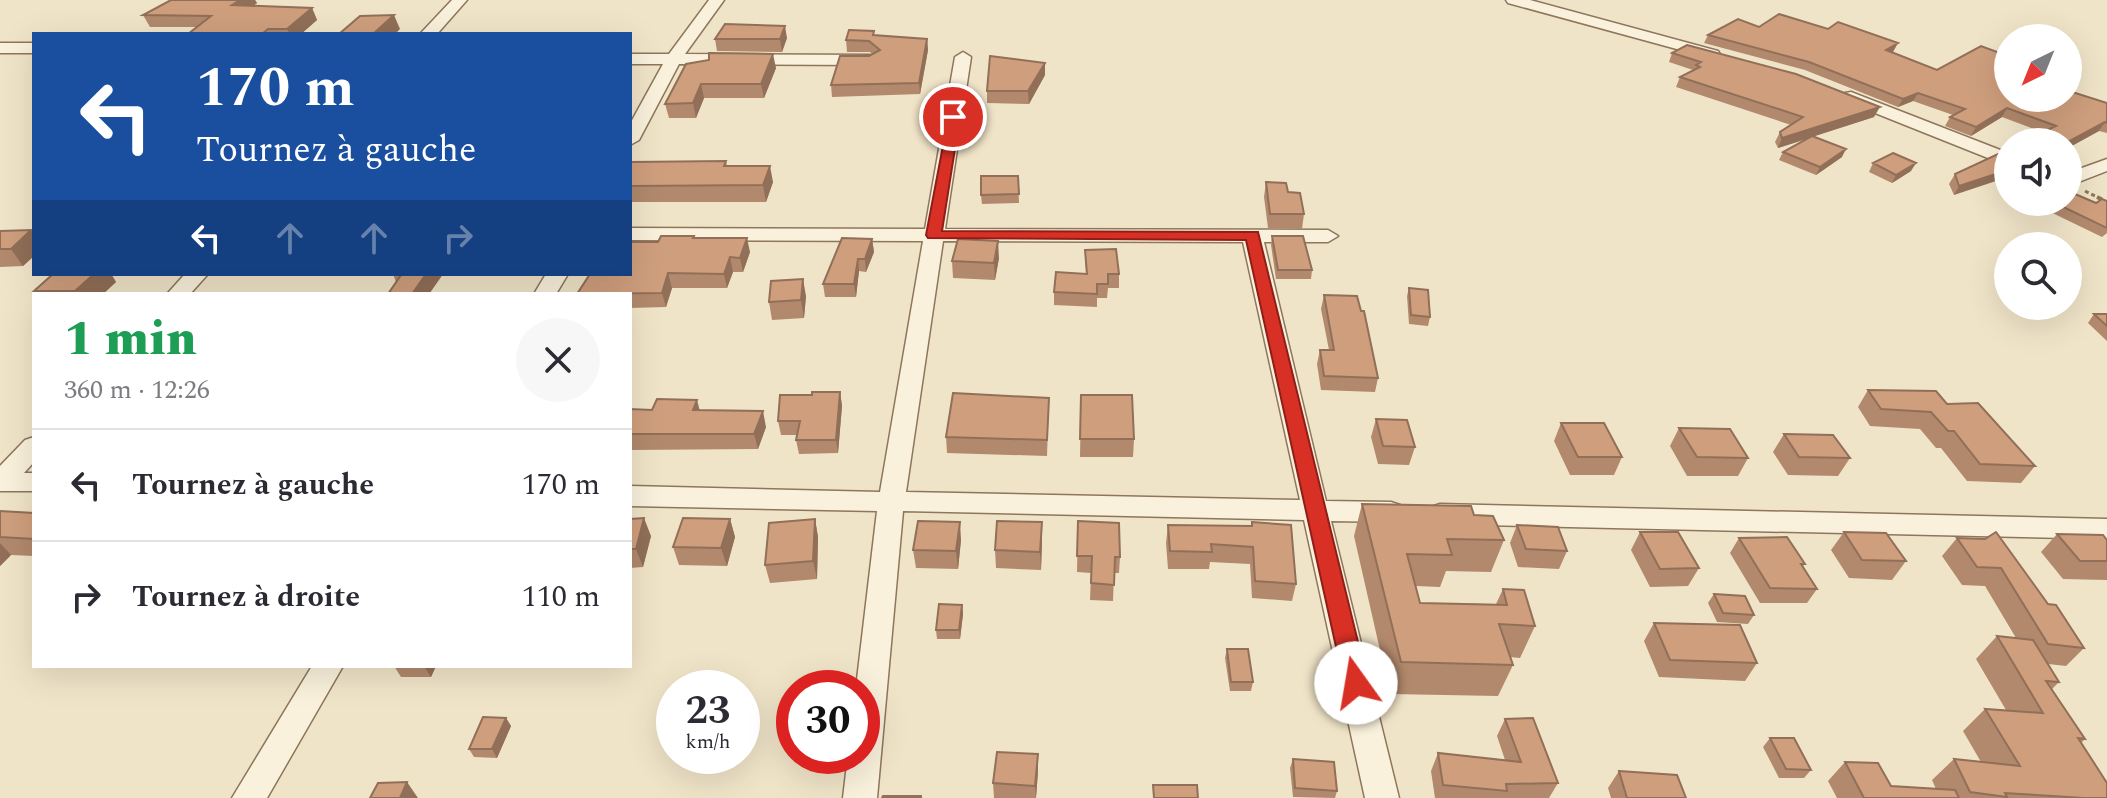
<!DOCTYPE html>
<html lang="fr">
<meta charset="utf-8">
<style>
body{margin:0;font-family:Spectral,serif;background:#f7f7f7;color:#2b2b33;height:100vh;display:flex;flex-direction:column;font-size:30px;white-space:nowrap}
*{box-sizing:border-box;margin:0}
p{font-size:26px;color:#7c7c81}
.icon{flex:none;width:44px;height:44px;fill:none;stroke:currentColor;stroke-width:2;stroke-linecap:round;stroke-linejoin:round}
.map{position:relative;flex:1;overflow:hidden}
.side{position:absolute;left:32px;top:292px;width:600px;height:376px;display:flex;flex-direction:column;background:#fff;border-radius:0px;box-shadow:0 8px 32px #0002}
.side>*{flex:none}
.banner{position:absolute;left:32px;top:32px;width:600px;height:244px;border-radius:0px;box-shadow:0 8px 32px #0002;background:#1a4fa0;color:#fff;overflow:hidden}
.needle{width:52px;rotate:223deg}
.tools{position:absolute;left:1994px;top:24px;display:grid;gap:16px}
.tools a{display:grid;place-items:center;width:88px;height:88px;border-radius:50%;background:#fff;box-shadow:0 8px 32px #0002;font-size:40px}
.speed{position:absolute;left:656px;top:670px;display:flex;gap:16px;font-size:40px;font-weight:700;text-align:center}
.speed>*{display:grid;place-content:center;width:104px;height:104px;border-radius:50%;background:#fff;box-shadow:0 8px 32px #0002;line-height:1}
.speed small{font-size:20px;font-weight:400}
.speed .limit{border:12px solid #d22;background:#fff;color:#111}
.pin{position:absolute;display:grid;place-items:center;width:68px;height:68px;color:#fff;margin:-34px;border:4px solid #fff;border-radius:50%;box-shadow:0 2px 8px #0007}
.me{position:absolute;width:88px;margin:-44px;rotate:347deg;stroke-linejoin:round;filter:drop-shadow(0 0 6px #0008)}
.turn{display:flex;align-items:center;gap:28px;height:168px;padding:0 32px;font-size:36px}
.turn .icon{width:104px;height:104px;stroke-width:2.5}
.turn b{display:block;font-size:56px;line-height:68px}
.lanes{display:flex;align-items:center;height:76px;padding:0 32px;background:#0003;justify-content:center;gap:40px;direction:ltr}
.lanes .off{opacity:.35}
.round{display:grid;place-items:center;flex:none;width:84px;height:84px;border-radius:42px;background:#f7f7f7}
.overview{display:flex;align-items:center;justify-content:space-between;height:136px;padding:0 32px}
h1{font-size:48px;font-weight:800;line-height:60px;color:#1e9e55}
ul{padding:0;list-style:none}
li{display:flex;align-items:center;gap:24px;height:112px;padding:0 32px;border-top:2px solid #e1e1e2}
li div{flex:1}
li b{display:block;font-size:30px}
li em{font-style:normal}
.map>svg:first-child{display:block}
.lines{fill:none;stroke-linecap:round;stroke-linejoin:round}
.minor-casing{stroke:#8d765c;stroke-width:3}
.path-far1{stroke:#8d765c;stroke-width:3;stroke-dasharray:4 3;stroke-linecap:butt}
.path{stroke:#8d765c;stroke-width:4;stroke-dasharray:6 4;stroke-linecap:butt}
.minor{fill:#faf1dc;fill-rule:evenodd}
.wall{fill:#b2896c}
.shaded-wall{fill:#916f58}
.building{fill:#cf9f7d;stroke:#916f58;stroke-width:2}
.route{fill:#d93025;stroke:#8d1f18;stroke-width:2}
</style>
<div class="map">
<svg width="2107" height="798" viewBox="0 0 2107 798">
<rect width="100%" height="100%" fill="#f0e4c8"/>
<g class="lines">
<!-- minor casing -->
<g class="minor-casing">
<path id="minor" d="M452,0H467L437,34H420Z
M709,0H724L685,54L870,55L878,60L870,65L679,64L639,140L630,145V124L663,64H630V54H669Z
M1506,0H1530L1718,51L1720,54L1718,57H1706L1508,3Z
M0,43H34V53H0Z
M963,52L971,57L945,229L1328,230L1338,236L1328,242H1264L1326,501L1391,502L1400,505L1404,512L1400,519L1391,522L1331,521L1399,798H1365L1304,520L903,511L877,798H843L848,756H862V688H856L877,511L630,506V486L880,492L923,241L630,240V228L925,229L955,57ZM943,241L1243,242L1300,500L906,492Z
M1851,92L2008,153V166L1845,101L1842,97L1845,93Z
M2107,159V171L2068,186V173Z
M185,274H208L190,294H167Z
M546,274H568L556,294H534Z
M34,437V462L24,473H34V491H0V466L25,440Z
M1440,504L2107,519V539L1440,524L1431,521L1427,514L1431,507Z
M312,666H343L267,798H232Z"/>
</g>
<!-- path-far1 -->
<path class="path-far1" d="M2085,191L2101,199"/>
<!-- path -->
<path class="path" d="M2097,197L2107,202"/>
<!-- minor -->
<use href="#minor" class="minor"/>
</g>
<!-- wall -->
<path class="wall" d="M171,0H255L257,3L253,6L312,8L317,20L301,34H188L196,27H150L143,15Z
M875,35L927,39L928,50L920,94L832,97L831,85L872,54L870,52H847L846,40Z
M1708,35L1893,52H1892L2008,98L2070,91L2107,103V133L2099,131L2068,148V142L2002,117L1971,136L1945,126L1950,117L1953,115L1913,101L1898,107L1805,70L1704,43Z
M787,38L782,52L717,51L715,39Z
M1672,53L1874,117L1814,136L1842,157L1816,175L1779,160L1783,152L1807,139L1778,148L1775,142L1780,132L1791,125L1676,87L1680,77L1693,70L1669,62Z
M1045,63V75L1029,104L987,103V91Z
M686,64L776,68L764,98H704L696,118H669L665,104Z
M2008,157L1954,195L1949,184L1955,174Z
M726,161L727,166L773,182L766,202H630V162Z
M1873,163L1911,171L1892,183L1869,172Z
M1018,176L1019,203L982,204L981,195Z
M1266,182L1288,192L1304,214L1302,229L1268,228L1264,197Z
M2107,201V233L2102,237L2038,206L2039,202L2096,203Z
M31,230L34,235V256L23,266L0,267V231Z
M1272,236L1312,270L1311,279H1276L1271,245Z
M694,238L750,252L743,272H733L727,288H672L666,307L630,308V294H577L658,242Z
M872,239L874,252L866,272L859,271L856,297H825L823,284Z
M1085,250L1119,274V288H1108L1107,298H1097V307L1054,305V292L1086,274Z
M999,258L995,280L953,278L952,261Z
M53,274H111L116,282L103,294H36L34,291Z
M287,274H443L429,294L396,282L393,274L288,276Z
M1409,288L1430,317L1428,326L1409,324L1407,296Z
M1324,295L1378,378L1375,392L1321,390L1317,364L1320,350H1329L1321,309Z
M806,296L804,318L772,320L769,302Z
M2094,314H2107V341L2088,323Z
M1868,390L1947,404L2035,466L2021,483L1967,481L1941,448H1936L1920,429L1870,426L1858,407Z
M840,392L842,406L838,453L799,454L796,440L797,435H781L778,421L812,395Z
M1081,395L1134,439L1133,457H1080Z
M1049,398L1047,456L947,453L946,437Z
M630,409L700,410L766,427L758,449L630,450Z
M1376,419L1415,447L1409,465L1378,464L1371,437Z
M1561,423L1622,457L1614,475H1570L1554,441Z
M1679,428L1748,458L1738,476H1687L1670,446Z
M1784,434L1850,458L1838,476L1788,475L1773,452Z
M1362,504L1474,515L1504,540L1491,572L1446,571L1440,587L1416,586L1420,603L1496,604L1503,589L1535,626L1520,658L1510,657L1513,665L1498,696L1390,694L1354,536Z
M0,511L34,513V556L11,555L0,566Z
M630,519L651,536L643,567L630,568Z
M730,519L735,537L727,566L679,565L673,547Z
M815,519L818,537L817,579L770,583L765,565Z
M1078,521L1120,557L1119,573H1114L1113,601L1090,600L1091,573L1077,572Z
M1252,522L1296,584L1292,601L1252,598L1250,564L1210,562L1209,569H1168L1166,543L1168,525L1251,526Z
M1517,525L1567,551L1559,569L1518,567L1510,543Z
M1640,532L1699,568L1688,586L1650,587L1631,550Z
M1844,532L1906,561L1892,580L1849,578L1831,550Z
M2057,534L2107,540V580L2063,579L2041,552Z
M1739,538L1805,564L1803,566L1817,589L1807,603H1760L1730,553Z
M1957,538L1985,539L2048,604L2084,648L2066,666L2048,664L2059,682L2052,689L2085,739L2081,743L2107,798H1837L1828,781L1845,762L1891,786L1936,789L1932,780L1954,759L1981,762L1963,731L1985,709L2006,710L1976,659L1997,636L2016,638L1985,586L1962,585L1942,556Z
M961,540L958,569L916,568L913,550Z
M1042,540L1041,570L996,568L995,550Z
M1714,594L1754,615L1748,624L1717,622L1708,603Z
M962,605L963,614L960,639H937L936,630Z
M1654,623L1757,663L1745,681L1659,677L1644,641Z
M1227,649L1253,682L1251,691H1230L1225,658Z
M394,666H436L431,677H401Z
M506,718L511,726L497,758L474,757L469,749Z
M1505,719L1558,783L1549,798H1435L1431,771L1438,753L1505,760L1497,736Z
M1770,738L1811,770L1804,778H1779L1763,747Z
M1293,759L1337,791L1335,798L1293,797L1290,768Z
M1038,771L1036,798H994L993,783Z
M1619,771L1686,798H1611L1608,788Z"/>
<!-- shaded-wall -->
<path class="shaded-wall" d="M240,0H255L257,3L238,17L232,5Z
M312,8L317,20L301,34H290L287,29Z
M394,15L400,29L395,34H373Z
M785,26L787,38L782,52L780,39Z
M927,39L928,50L920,94L919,83Z
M1898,43L1893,52L1881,58L1886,50Z
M773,54L776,68L764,98L761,84Z
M1045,63V75L1029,104L1028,91Z
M701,84L704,98L696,118L693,103Z
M1918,93L1913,101L1898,107L1903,99Z
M1880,107L1874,117L1778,148L1782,138Z
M2007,108L2002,117L1971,136L1976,127Z
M2105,122L2099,131L2068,148V142Z
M1846,149L1842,157L1816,175L1820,167Z
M1916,163L1911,171L1892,183L1896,175Z
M770,166L773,182L766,202L763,185Z
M2008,170V177L1954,195L1959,186Z
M31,230L34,235V256L23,266L11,249Z
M747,238L750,252L743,272L740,258Z
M872,239L874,252L866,272L865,259Z
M998,241L999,258L995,280L994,263Z
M730,257L733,272L727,288L724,274Z
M858,259L859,271L856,297L854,284Z
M668,273L672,288L666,307L662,293Z
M94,274H111L116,282L103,294H77L75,291Z
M426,274H443L429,294H412Z
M803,279L806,296L804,318L801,300Z
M840,392L842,406L838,453L836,440Z
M697,400L701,415L693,410Z
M763,411L766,427L758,449L754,434Z
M644,518L651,536L643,567L636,549Z
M730,519L735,537L727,566L721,548Z
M815,519L818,537L817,579L813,561Z
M960,522L961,540L958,569L956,551Z
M1042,522V540L1041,570L1040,552Z
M0,543L11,555L0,566Z
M962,605L963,614L960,639L959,630Z
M424,666H436L431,677Z
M506,718L511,726L497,758L492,749Z
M1038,754V771L1036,798L1035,786Z
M407,782L418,798H400Z"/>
<!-- building -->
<path class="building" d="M171,0H240L232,5L312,8L287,29H268L262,34H188L211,16L143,15Z
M1779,14L1828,29L1838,22L1898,43L1886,50L1937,70L1981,46L2008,56V98H2068V83L2074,85L2069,91L2107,103V123L2105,122L2068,142H2023L2056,126L2007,108L1976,127L1950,117L1965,109L1918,93L1903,99L1809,62L1708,35L1738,19L1759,27Z
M394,15L373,34H339L360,16Z
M725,24L785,26L780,39H715Z
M849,30L874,31L873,35L927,39L919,83L831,85L840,56H869L880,50L869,41L846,40Z
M1687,45L1796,74L1880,107L1782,138L1780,132L1803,117L1680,77L1700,67L1696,65L1701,62L1672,53Z
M709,53L773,54L761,84H701L693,103L665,104L686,64L709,60Z
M990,56L1045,63L1028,91H987Z
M1812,136L1846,149L1820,167L1783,152Z
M1893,153L1916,163L1896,175L1873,163Z
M1998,154L2008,157V170L1959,186L1955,174Z
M726,161L724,166H770L763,185L630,186V162Z
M981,176H1018L1019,194L981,195Z
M1266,182L1286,183L1288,192L1300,193L1304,214H1270Z
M2068,191L2096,203L2102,199L2107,201V228L2053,202H2068Z
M31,230L11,249H0V231Z
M661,236H694L693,238H747L740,258L730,257L724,274L668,273L662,293L577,294L590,274H630V242H658Z
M1272,236H1303L1312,270H1278Z
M842,238L872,239L865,259H858L854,284H823Z
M958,239L998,241L994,263L952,261Z
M1116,249L1119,274H1108V284H1097V294L1054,292L1056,272L1087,274L1085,250Z
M53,274H94L75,291H34Z
M393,274H426L412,294H388L401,275H392Z
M803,279L801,300L769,302L771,281Z
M1409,288L1428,290L1430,317L1411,315Z
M1324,295L1357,296L1361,311H1364L1378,378L1324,376L1320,350H1334Z
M2094,314H2107V326Z
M1868,390L1936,391L1947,404L1978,403L2035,466L1980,464L1954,431H1948L1931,412L1881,409Z
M812,392H840L836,440H796L800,421H778L780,395H812Z
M953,393L1049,398L1047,440L946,437Z
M1081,395H1132L1134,439H1080Z
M657,399L697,400L693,410L763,411L754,434H630V409L652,410Z
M1376,419L1407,420L1415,447L1383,446Z
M1561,423H1604L1622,457H1578Z
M1679,428L1730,429L1748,458L1697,457Z
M1784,434L1833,435L1850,458L1799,457Z
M1362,504L1471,506L1474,515L1493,516L1504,540L1447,539L1452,555L1407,554L1420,603L1507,605L1503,589L1524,590L1535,626L1499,624L1513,665L1401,662Z
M0,511L34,513V539L0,537Z
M644,518L636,549H630V519Z
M683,518L730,519L721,548L673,547Z
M815,519L813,561L765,565L769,523Z
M918,521L960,522L956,551L913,550Z
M997,521L1042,522L1040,552L995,550Z
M1078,521L1119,523L1120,557H1115L1114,585L1091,583L1092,556H1077Z
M1252,522L1291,525L1296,584L1255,581L1253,547L1211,544L1212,552L1170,551L1168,525L1252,526Z
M1517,525L1558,527L1567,551L1526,549Z
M1640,532H1678L1699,568L1660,569Z
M1844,532L1886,533L1906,561L1862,560Z
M1996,532L2048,604L2056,605L2084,648L2048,644L2001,568L1977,567L1957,538L1985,539Z
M2057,534L2103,535L2107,540V561H2080Z
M1787,537L1805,564H1801L1817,589L1770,588L1739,538Z
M1714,594L1745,596L1754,615L1723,613Z
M939,604L962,605L959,630H936Z
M1654,623L1740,625L1757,663L1670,660Z
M1997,636L2033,640L2059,682L2046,681L2085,739L2078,738L2107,783V798H2084L2005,793L2007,797L1970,792L1954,759L2020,766L1985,709L2043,713Z
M1227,649H1248L1253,682H1231Z
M483,717L506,718L492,749H469Z
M1533,718L1558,783L1506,784L1507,791L1443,785L1438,753L1521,762L1505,719Z
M1770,738H1794L1811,770L1786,769Z
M997,752L1038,754L1035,786L993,783Z
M1293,759L1334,762L1337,791L1295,788Z
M1845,762L1878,763L1891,786L1955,790L1959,798H1864Z
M1619,771L1677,775L1686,798H1627Z
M407,782L400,798H370L378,783Z
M1153,785H1197L1198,798H1154Z
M883,796H921V798H882Z"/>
<!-- route -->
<path class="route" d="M949,114L960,117L942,231L1258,232L1368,683L1364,690L1356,693L1348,690L1344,683L1246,240L928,238L926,235Z"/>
</svg>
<div class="tools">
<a><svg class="needle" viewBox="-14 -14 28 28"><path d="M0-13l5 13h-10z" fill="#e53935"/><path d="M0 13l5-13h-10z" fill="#7c7c81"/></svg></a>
<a><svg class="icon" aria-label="sound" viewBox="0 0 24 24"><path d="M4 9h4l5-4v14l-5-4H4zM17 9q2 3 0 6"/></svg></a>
<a><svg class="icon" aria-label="search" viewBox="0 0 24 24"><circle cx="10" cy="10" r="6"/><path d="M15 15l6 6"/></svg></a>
</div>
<div class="speed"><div>23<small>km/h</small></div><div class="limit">30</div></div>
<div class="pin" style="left:953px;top:117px;background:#d93025"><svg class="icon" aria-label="arrive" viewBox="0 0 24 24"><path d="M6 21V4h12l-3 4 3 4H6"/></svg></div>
<svg class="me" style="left:1356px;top:683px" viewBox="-20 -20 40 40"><circle r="19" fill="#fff"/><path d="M0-13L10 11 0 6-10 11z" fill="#d93025"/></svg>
<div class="banner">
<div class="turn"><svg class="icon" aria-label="left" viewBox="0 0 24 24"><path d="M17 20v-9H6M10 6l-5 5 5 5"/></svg><div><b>170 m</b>Tournez à gauche</div></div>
<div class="lanes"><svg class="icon" aria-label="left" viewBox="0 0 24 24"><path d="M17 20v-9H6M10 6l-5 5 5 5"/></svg><svg class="icon off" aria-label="ahead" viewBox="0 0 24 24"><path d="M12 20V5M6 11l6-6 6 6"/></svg><svg class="icon off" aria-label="ahead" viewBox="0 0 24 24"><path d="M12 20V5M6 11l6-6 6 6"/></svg><svg class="icon off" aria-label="right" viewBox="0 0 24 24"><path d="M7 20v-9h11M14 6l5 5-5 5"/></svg></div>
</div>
<section class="side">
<div class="overview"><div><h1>1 min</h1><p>360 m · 12:26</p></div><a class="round"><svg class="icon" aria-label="close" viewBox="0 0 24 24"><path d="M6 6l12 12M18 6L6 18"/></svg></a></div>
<ul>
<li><svg class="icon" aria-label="left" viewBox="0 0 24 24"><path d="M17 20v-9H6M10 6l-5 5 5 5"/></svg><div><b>Tournez à gauche</b></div><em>170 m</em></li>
<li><svg class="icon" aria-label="right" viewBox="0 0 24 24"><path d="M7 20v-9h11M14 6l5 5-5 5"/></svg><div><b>Tournez à droite</b></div><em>110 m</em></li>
</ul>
</section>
</div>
